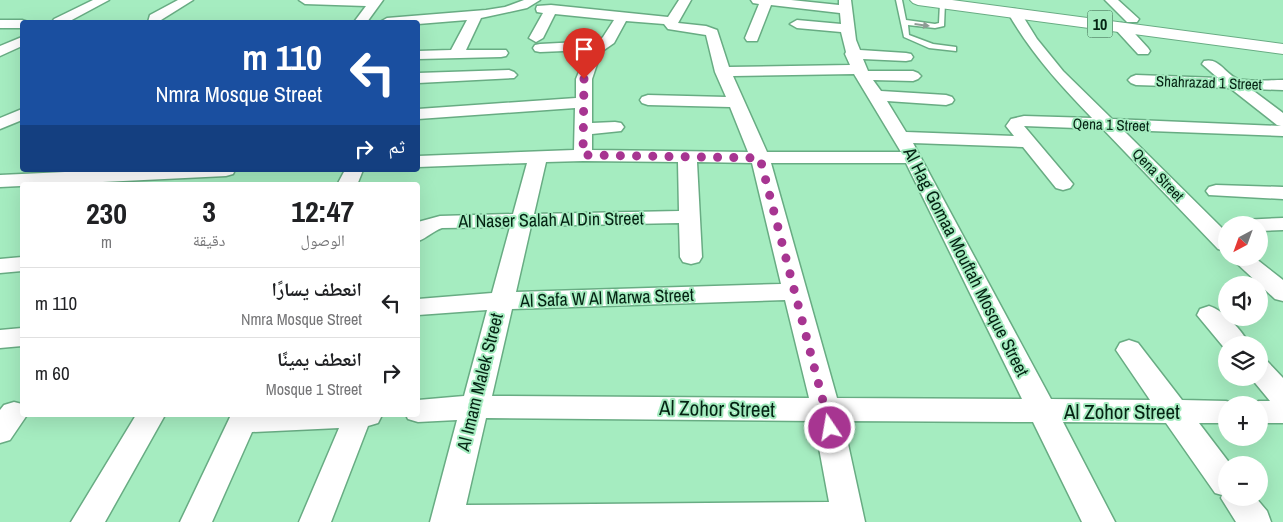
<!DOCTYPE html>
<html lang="ar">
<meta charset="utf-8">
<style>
body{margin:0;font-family:"Archivo Narrow","Noto Naskh Arabic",sans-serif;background:#f2f2f2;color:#202124;direction:rtl;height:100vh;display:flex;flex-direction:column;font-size:19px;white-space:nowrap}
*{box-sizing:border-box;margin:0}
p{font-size:16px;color:#757577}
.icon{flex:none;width:28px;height:28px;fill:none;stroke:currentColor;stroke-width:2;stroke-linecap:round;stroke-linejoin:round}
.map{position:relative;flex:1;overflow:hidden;direction:ltr}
.sheet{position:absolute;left:20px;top:182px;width:400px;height:235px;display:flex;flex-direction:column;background:#fff;border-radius:5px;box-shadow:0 5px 20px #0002;direction:rtl}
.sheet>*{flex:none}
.guide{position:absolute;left:20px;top:20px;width:400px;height:152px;border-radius:5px;box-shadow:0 5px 20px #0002;direction:rtl;background:#1a4fa0;color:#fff;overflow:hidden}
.needle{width:32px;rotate:221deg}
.controls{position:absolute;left:1218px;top:216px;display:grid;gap:10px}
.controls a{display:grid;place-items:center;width:50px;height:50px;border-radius:50%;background:#fff;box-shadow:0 5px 20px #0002;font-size:25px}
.pin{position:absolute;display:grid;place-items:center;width:42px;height:42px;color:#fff;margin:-51px -21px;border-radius:50% 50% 50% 0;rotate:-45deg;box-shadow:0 0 5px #0007}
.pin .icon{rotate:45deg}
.me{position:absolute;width:55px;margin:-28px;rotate:348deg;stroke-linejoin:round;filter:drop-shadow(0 0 4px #0008)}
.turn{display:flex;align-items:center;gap:18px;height:105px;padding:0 15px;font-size:22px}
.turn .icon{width:65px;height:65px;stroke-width:2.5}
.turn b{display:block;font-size:35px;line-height:42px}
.then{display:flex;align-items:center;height:48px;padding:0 15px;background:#0003;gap:10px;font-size:19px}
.eta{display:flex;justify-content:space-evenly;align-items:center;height:85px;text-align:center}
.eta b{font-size:30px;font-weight:700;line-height:35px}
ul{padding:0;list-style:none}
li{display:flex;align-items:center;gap:15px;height:70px;padding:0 15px;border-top:1px solid #e0e0e0}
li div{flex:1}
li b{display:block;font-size:19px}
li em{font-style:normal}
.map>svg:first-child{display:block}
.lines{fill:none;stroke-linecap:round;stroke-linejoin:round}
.lane-casing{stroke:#68ac83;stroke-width:3}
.street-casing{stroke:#68ac83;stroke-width:3}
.primary-casing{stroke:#68ac83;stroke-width:2}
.lane{fill:#fff;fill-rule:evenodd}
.street{fill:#fff;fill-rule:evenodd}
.primary{fill:#fff;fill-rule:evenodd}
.oneway{fill:#8e9c95}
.route{stroke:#a73591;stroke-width:9;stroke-dasharray:0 16.2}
.labels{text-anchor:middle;stroke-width:4;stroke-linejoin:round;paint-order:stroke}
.far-street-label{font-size:15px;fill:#052313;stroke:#a5ecc0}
.shield{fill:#a5ecc0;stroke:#355f47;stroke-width:1}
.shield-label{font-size:16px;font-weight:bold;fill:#052313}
.street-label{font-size:18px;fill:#052313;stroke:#a5ecc0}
.near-street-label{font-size:21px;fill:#052313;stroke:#a5ecc0}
</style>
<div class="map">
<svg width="1283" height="522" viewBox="0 0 1283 522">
<rect width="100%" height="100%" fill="#a5ecc0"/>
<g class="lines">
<!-- lane casing -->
<g class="lane-casing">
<path id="lane" d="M896,0H902L906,20L935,24L939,23L940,3L945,2L944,26L935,28L908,25L909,35L933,44L956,47V51L929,48L904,37Z"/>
</g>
<!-- street casing -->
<g class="street-casing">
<path id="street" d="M93,0H109L68,22H52L54,19Z
M178,0H193L161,20L160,22H148L150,15Z
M299,0H383L367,22H354L366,6L305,4Z
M524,0H540L527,8L481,18L466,50H506L508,53L506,56L501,57L418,59V51L451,50L467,20L418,24L380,22L387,18L486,10L505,7Z
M679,0H691L678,23L706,26L717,30L729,67L850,65L845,54L846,52L841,32L797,28L790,24L797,20L841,24L840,13L771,5L757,41H747L745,38L759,4L753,3L751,0H791L839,5V0H851L856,40L860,50L906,53L911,54L913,57L911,60L906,61L863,59L868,71H913L918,73L921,76L918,79L913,81L873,80L881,91L946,95L952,97L954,100L952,103L946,105L887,101L906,132L1014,136L1006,126L1011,119L1024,116L1092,118C1060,85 1031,53 1008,13L1014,9L1019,10L1037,39L1063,71L1112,119L1281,126L1277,125L1230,88L1136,85L1131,83L1128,80L1131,77L1136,75L1218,78L1202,64L1204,61C1219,57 1225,74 1238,79C1247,82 1273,80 1283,80V90L1251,89L1283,113V136L1123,130L1226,232V251L1218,249L1103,129L1024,126L1073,184L1070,188L1063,190L1056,188L1023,147L913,143L1051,399L1150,400L1116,350L1120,343L1129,340L1138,343L1182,400L1226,401L1236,404L1226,405V423H1199L1231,465H1226V498H1256L1267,511L1271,522H1236L1221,498L1222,495L1215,493L1166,423L1063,422L1115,522H1082L1033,422L843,421L865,522H430L457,420L418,422L408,419L406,415H418V400L464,396L487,310L418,315V299L492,293L510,227L442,228C433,231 427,238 418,241V222L440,216L513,214L527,163L418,167V156L574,150L575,108L418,119V109L576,98V79L588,50L540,52L535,51L533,48L535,45L540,44L599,41L603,37L614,20L555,14L543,38L536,42L529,38L543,13L537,12L536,9L537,6L551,5L668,17ZM626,21L664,24L668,29L706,35L715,72L726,97L648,95L642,97L640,100L642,103L648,105L730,107L748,152L592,150V134L621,131L624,127L621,123L615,122L592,123V79L601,52L614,43ZM854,74L901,152H767L733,76ZM583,161L678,162L679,211L534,214L546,162ZM697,162L752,163L781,284L516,292L531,226L679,223L680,257L683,262L691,264L699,262L702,257ZM771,163H906L1022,399L837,398ZM785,300L809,398L492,396L512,309ZM486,418L814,421L829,502L466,505Z
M1105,0H1118L1139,19L1137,22H1127Z
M0,20H22L28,22H22V28H0Z
M1121,23L1126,24L1148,48L1150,51L1148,54H1138L1116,30L1114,27Z
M22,37V46L0,56V46Z
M509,70L514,72L517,75L514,78L418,83V73Z
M22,109V120L0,129V118Z
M108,170H235L233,174L226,176L0,187V175Z
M345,170H363L357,185H337Z
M1216,185L1283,187V199L1209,195L1206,191L1209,187Z
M1283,218V230L1259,231V225H1237L1241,220Z
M22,257V271L0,273V259Z
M1231,258H1255L1283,280V301L1275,299Z
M1209,306C1225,311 1242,331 1250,345H1226V350L1197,315L1200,309Z
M22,328V346L0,348V330Z
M1259,359L1268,362L1283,378V423H1259V405H1248L1259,401H1270L1251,378H1259Z
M14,402L22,404V415H27L10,440L0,443V410L4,405Z
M136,415H165L105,522H71Z
M231,415H382L378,423L368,426L331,522H299L339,428L252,432L212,522H180Z"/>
</g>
<!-- primary casing -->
<g class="primary-casing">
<path id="primary" d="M910,0H952L1283,44V54L918,5L913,3Z"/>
</g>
<!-- lane -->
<use href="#lane" class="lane"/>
<!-- street -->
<use href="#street" class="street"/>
<!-- primary -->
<use href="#primary" class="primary"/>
</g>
<!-- one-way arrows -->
<defs><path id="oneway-solid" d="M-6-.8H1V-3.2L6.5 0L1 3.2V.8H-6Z" transform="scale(1.25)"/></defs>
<use class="oneway" href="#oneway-solid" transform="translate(922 25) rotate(7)"/>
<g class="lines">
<!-- route -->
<path class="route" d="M584,79L583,155L760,158L830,428"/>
</g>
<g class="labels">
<!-- far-street labels -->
<g class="far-street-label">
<text transform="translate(1209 83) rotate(2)" y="5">Shahrazad 1 Street</text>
<text transform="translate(1111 125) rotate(2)" y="5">Qena 1 Street</text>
<text transform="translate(1158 175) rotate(46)" y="5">Qena Street</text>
</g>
<!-- shield labels -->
<rect class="shield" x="1087.5" y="10.5" width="25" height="27" rx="4"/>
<g class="shield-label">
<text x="1100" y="30">10</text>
</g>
<!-- street labels -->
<g class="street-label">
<text transform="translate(551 220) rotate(-1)" y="6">Al Naser Salah Al Din Street</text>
<text transform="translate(966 262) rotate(63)" y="6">Al Hag Gomaa Mouftah Mosque Street</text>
<text transform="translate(607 298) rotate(-2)" y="6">Al Safa W Al Marwa Street</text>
<text transform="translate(480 382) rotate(-76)" y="6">Al Imam Malek Street</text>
</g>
<!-- near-street labels -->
<g class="near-street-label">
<text transform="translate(717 409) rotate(1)" y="7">Al Zohor Street</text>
<text x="1122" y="419">Al Zohor Street</text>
</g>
</g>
</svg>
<div class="controls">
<a><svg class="needle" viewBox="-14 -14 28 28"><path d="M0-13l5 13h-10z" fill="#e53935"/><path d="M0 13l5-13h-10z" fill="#757577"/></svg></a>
<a><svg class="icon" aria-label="sound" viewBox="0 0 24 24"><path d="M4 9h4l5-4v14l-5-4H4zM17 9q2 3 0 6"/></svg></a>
<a><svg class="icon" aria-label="layers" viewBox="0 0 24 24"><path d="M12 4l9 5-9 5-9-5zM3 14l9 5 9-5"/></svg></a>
<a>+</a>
<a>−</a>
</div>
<div class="pin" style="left:584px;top:79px;background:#d93025"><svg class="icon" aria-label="arrive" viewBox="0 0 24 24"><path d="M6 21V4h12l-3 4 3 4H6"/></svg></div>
<svg class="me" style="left:830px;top:428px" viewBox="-20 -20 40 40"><circle r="17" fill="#a73591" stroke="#fff" stroke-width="3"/><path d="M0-11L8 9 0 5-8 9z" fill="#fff"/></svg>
<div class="guide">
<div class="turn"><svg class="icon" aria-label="left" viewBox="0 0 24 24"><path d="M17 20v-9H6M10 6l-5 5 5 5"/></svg><div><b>110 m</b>Nmra Mosque Street</div></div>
<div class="then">ثم<svg class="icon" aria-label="right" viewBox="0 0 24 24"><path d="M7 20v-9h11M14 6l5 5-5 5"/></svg></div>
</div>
<section class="sheet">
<div class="eta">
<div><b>12:47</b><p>الوصول</p></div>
<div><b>3</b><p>دقيقة</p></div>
<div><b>230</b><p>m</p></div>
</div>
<ul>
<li><svg class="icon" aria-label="left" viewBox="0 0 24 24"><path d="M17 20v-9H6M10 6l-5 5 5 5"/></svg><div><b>انعطف يسارًا</b><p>Nmra Mosque Street</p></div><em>110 m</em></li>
<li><svg class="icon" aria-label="right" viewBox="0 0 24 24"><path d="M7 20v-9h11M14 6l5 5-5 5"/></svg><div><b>انعطف يمينًا</b><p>Mosque 1 Street</p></div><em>60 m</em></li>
</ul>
</section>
</div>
